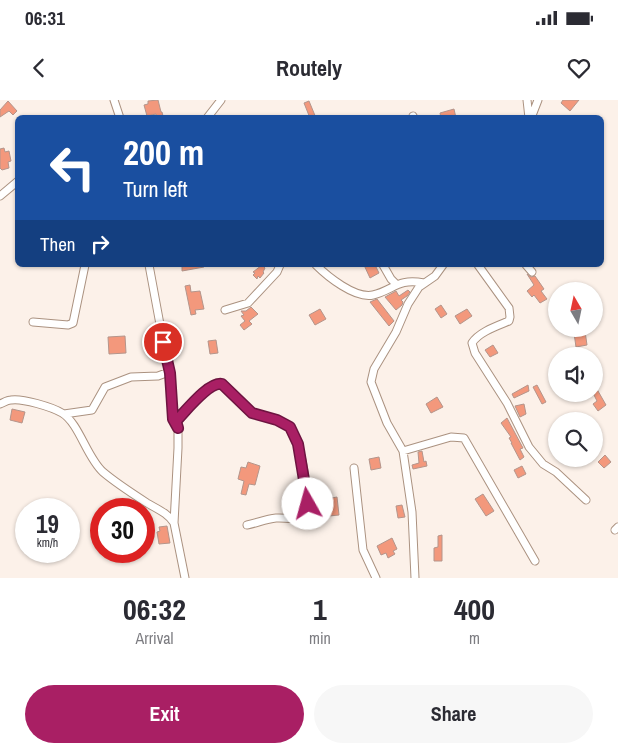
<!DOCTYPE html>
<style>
body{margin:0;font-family:"Archivo Narrow",sans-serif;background:#f7f7f7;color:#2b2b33;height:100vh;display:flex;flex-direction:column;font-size:19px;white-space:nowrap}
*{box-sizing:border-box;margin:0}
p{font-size:16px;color:#7c7c81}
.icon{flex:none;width:28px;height:28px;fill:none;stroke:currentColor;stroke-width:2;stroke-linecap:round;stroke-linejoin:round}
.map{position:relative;height:478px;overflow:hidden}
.sheet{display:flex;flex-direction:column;background:#fff;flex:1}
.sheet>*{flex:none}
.top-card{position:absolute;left:15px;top:15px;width:589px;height:152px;border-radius:8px;box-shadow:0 1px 4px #0004;background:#1a4fa0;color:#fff;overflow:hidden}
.needle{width:32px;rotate:351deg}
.tools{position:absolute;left:548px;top:182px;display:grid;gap:10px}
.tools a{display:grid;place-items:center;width:55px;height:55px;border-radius:50%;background:#fff;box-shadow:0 1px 4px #0004;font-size:25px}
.speed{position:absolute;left:15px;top:398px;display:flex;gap:10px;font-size:25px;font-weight:700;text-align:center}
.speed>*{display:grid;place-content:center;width:65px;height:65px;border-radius:50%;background:#fff;box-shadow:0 1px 4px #0004;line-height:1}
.speed small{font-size:12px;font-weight:400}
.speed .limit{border:8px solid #d22;background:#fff;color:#111}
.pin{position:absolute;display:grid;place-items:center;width:42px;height:42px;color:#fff;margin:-21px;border:2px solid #fff;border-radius:50%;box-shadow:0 1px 5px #0007}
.me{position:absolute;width:55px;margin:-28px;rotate:353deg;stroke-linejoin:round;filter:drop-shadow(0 0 4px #0008)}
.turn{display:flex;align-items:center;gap:18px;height:105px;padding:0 25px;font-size:22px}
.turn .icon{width:65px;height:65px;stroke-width:2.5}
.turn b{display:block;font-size:35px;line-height:42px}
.then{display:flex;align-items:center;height:48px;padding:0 25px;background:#0003;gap:10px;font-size:19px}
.eta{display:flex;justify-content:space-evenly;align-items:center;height:85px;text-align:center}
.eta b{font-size:30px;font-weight:700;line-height:35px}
.cta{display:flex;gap:10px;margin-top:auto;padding:10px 25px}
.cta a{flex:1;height:58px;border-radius:30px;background:#a91f64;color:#fff;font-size:20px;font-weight:700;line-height:58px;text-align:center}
.cta a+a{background:#f7f7f7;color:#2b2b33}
.status{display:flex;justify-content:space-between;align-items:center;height:35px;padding:0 25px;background:#fff;direction:ltr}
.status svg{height:14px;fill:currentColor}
header{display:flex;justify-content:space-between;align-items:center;height:65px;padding:0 25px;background:#fff;font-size:22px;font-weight:700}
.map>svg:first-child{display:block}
.building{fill:#f3987c;stroke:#b4958b}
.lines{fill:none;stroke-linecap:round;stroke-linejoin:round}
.minor-casing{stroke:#ab9280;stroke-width:9}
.minor{stroke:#fff;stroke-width:7}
.route-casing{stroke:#6e1441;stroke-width:12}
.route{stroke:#a91f64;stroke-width:9}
</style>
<div class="status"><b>06:31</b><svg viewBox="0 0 49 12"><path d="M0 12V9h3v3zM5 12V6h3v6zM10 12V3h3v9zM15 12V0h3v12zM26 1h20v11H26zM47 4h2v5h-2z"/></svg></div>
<header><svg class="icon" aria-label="back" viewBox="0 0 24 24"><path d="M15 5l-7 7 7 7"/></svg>Routely<svg class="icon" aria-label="heart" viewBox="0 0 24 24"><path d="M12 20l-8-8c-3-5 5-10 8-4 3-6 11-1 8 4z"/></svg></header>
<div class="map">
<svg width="618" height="478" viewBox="0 0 618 478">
<rect width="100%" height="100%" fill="#fcf1e9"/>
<!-- building -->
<path class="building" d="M158,0L161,12H162L163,16L157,18L156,14L147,16L144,5L148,4V1Z
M563,0H579L570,11L561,3Z
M8,1L17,11L13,15L9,11L0,17V10Z
M309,1L316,18H310L304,3Z
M454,9L456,18H441L440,13Z
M4,48L5,52L9,51L11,61L8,62L9,68L2,70L0,68V49Z
M182,165H204V167L182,171Z
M262,165L265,168L263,172L264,173L260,178L258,176L257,179L253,175L255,173L253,172Z
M364,165H375L379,173L370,178Z
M527,174L531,177L535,176L544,189L541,191L547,199L540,203L534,195L532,197L527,191L534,185Z
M190,185L191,192L200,191L204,209L195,210L196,214L191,215L185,186Z
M408,190L410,192L407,196L401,200L403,202L402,205L396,210L385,197L396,191L399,196Z
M377,199L394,221L389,226L370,202Z
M441,205L447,214L441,218L435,209Z
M251,207L258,214L249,221L252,224L244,230L240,225L245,221L241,216L244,215L241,211H246Z
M320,209L326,219L315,225L309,215Z
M467,209L472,216L460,224L455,216Z
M585,231L587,245L576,247L574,233Z
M125,236L126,253L109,254L108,237Z
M216,240L218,253L210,254L208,241Z
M493,245L498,253L490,257L485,250Z
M594,284L606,305L598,311L593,304L597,301L594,295Z
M528,285L529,291L514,298L512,294Z
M537,285L546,302L542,304L533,287Z
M437,297L443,307L431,313L426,304Z
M524,304L526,314L520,317L515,306Z
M12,309L25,312L22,323L10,320Z
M507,318L523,348L520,349L524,357L520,360L511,343H512L509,338L511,337L501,323Z
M422,351L424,362L426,361L427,366L413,369L412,365L419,363L418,352Z
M605,355L611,362L604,368L598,362Z
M379,357L381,368L371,370L369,359Z
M248,362L260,366L255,385L249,384L246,395L241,394L244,381L238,379L241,367L246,368Z
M522,366L526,374L518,378L514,370Z
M483,394L494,411L486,416L475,399Z
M337,397L339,415L329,416L326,399Z
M402,405L405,417L398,418L396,406Z
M167,426L170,443L159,444L157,432L160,431L159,427Z
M442,435V461H434V448L438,447V436Z
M392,438L397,449L393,451L395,454L388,458L386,453L381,455L377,446Z"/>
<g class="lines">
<!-- minor casing -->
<g class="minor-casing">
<path id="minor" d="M114,0L120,18
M527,0L529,18
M413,16L414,18
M207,18L221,0
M531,18L538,0
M0,96L18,81
M149,165L169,273L173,319L176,325
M316,165C327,176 355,199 373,195C394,190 397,178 424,183
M383,165L391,179L396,184
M478,165L509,208L510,217L509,221C497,226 479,232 472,243L475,253L507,303L529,347L543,364L556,372L586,400
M526,165L532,172
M225,210L248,203L277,172L280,165
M33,222L68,225L73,223L85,165
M0,304C3,303 7,300 11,300C22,298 52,307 62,313C79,323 87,358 103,372C116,383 133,394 147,403C157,409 168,413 174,423
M64,314L92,310L105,287L131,277L158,276L169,272
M403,351L451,337L464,338L535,461
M354,368L363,450L376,478
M615,430L618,427
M185,478L174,423L178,348V328L176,323L201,294L217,283C229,285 239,303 248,310C258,318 273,317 284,323C303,335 307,393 308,413C300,422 286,417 276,418C266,419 257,423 247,425
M415,478L412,412L403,351L387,323L371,282L374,269L396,232L408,204L419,187L435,176L443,165"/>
</g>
<!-- minor -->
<use href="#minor" class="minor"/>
</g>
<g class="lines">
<!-- route casing -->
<g class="route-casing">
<path id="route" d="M163,242L170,273L173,319L178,328L176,321C185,312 209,281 222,284L252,313L277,320L290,327L298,344L308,404"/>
</g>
<!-- route -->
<use href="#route" class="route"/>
</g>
</svg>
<div class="tools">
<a><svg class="needle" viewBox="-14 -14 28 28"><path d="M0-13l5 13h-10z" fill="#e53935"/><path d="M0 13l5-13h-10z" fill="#7c7c81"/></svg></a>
<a><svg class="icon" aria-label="sound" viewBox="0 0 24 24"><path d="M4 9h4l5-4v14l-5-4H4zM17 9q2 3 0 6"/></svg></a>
<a><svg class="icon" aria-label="search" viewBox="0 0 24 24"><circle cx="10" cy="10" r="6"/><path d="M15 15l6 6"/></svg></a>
</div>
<div class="speed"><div>19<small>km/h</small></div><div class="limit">30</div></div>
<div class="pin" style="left:163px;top:242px;background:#d93025"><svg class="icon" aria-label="arrive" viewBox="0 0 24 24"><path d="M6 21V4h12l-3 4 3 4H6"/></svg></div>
<svg class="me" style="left:308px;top:404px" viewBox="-20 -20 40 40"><circle r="19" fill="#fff"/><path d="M0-13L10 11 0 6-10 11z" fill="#a91f64"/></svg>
<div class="top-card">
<div class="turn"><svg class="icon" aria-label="left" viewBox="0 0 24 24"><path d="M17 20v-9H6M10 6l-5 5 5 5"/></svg><div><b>200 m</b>Turn left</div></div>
<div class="then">Then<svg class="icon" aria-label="right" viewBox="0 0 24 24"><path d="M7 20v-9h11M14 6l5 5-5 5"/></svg></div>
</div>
</div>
<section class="sheet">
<div class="eta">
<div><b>06:32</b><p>Arrival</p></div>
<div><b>1</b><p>min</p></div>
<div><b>400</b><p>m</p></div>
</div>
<div class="cta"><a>Exit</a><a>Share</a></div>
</section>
